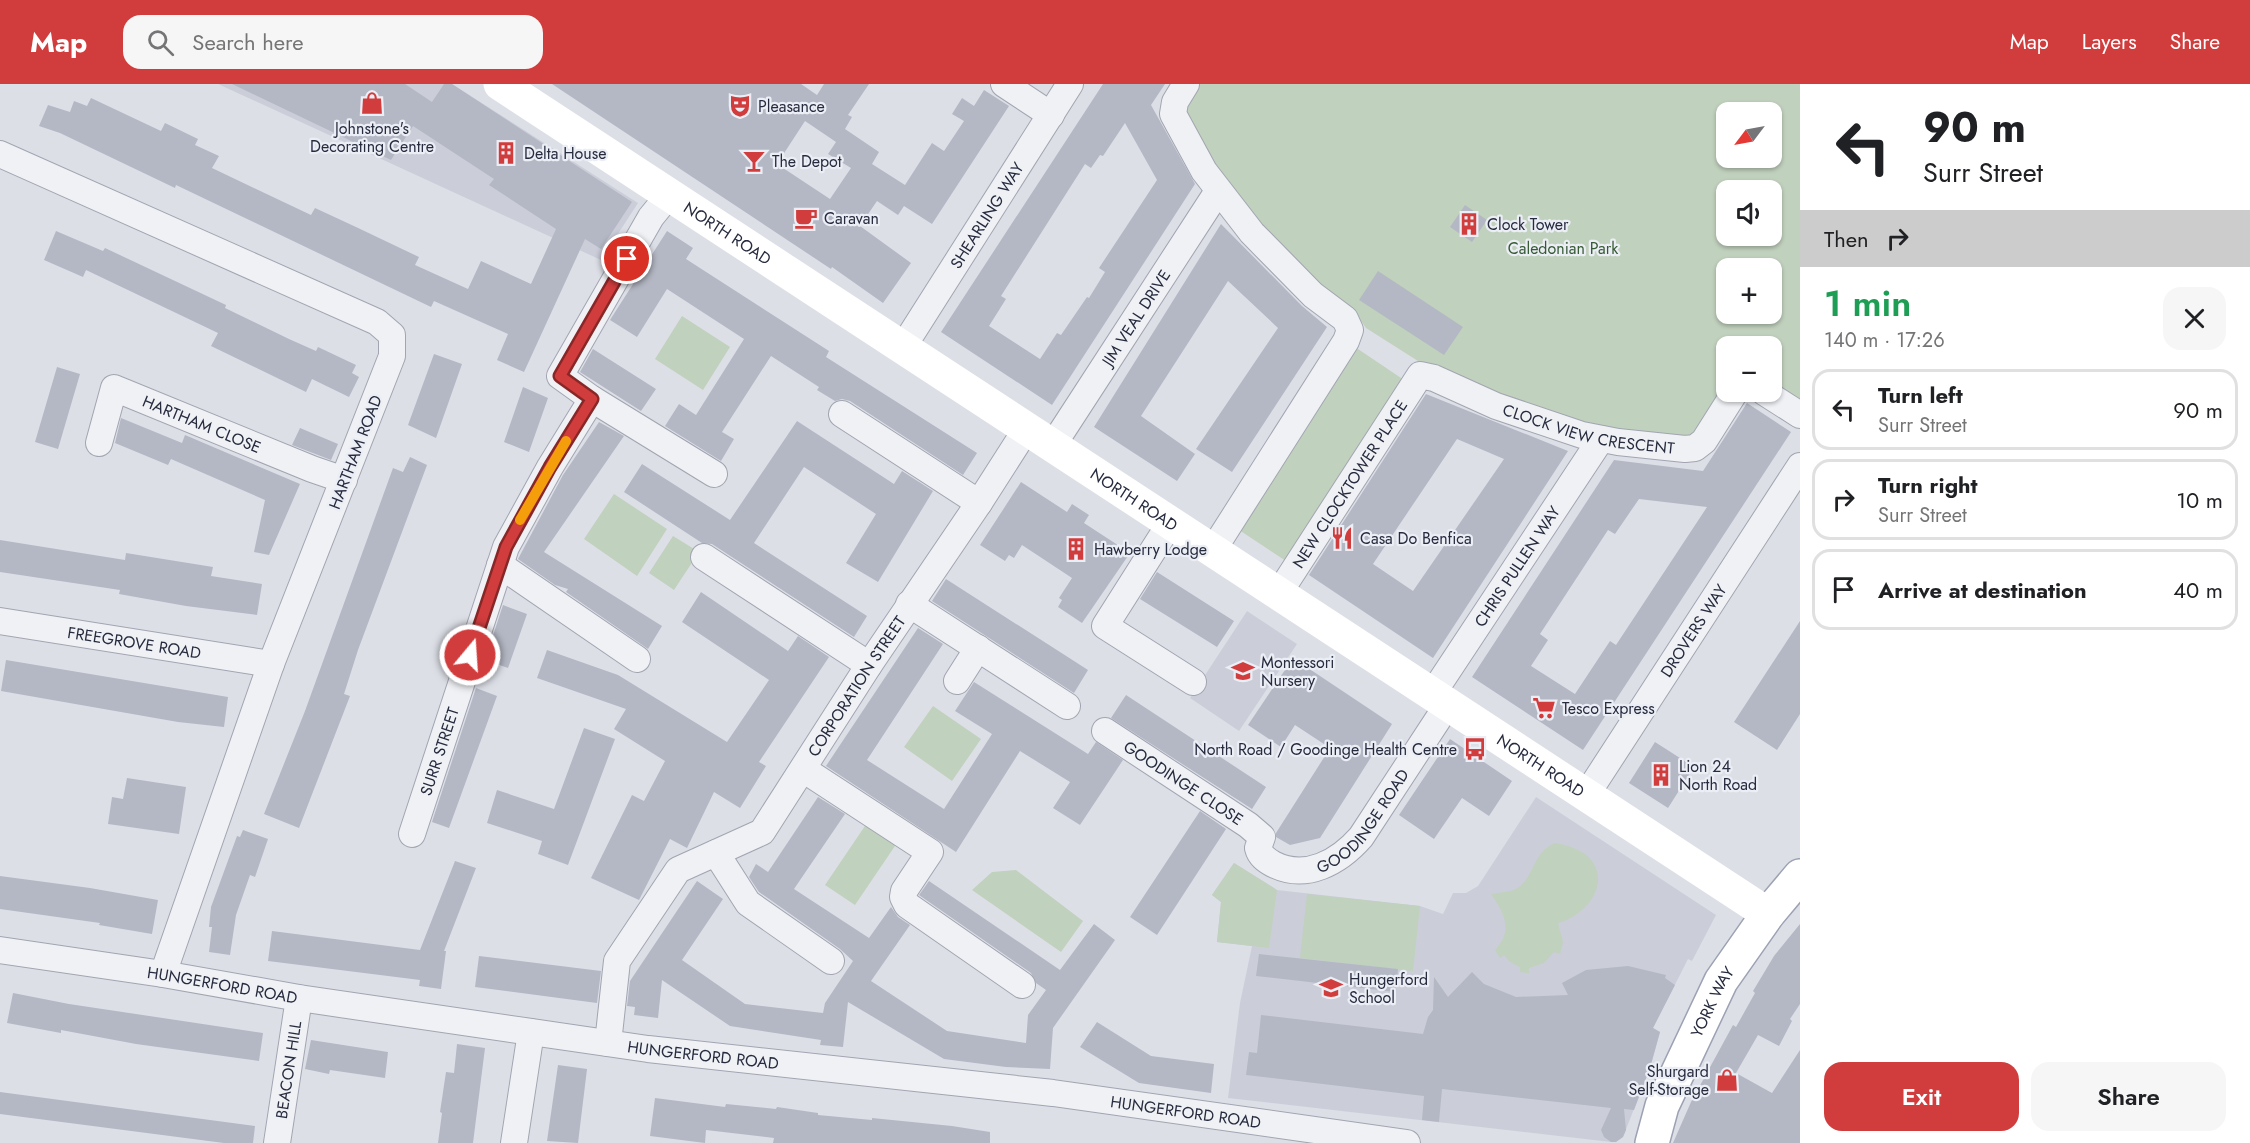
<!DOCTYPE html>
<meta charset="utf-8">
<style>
body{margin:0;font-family:Jost,sans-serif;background:#f6f6f6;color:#202124;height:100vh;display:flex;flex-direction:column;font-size:22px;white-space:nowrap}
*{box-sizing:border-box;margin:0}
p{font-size:20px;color:#757577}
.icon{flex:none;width:33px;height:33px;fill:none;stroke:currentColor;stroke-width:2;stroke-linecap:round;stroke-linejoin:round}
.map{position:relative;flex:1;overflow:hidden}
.side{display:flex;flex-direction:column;background:#fff;width:450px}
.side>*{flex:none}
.banner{background:#fff;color:#202124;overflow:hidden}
.needle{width:39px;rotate:238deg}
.controls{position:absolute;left:1716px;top:18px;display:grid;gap:12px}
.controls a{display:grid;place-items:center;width:66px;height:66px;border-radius:12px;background:#fff;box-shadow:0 2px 4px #0004;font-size:30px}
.pin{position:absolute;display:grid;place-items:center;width:51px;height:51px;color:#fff;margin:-26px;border:3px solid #fff;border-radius:50%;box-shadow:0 2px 6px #0007}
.me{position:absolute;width:66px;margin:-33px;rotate:18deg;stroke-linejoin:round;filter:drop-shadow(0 0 4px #0008)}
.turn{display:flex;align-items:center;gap:21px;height:126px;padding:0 24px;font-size:27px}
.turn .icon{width:78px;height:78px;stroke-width:2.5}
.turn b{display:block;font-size:42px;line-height:51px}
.then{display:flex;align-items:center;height:57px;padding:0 24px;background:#0003;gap:12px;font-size:22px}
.round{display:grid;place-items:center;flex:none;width:63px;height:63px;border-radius:18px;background:#f6f6f6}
.headline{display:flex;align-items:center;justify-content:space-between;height:102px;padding:0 24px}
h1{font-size:36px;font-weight:600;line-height:45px;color:#1e9e55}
.cta{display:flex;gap:12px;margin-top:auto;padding:12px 24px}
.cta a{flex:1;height:69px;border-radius:18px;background:#d13c3d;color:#fff;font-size:24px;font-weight:600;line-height:69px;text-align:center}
.cta a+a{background:#f6f6f6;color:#202124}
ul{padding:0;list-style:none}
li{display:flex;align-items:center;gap:18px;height:81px;margin:0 12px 9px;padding:0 12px;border:3px solid #e0e0e0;border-radius:18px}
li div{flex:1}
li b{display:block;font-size:22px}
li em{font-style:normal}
header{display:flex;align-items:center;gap:36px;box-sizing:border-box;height:84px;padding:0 30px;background:#d13c3d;color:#fff}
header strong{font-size:28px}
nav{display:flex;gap:33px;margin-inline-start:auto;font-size:21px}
.search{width:420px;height:54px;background:#f6f6f6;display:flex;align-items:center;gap:15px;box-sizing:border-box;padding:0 21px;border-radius:18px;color:#757577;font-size:22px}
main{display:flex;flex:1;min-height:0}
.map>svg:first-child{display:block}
.built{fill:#cbced9}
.green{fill:#c0d1bd;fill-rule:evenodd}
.building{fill:#b4b8c4;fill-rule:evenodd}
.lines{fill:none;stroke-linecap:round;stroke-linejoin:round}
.street-casing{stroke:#a2a5b1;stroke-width:28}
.primary-casing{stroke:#9ca2b3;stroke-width:36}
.street{stroke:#eff1f5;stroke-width:26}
.secondary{stroke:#fff;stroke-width:33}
.primary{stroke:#fff;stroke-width:33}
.route-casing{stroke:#882728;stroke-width:15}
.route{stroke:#d13c3d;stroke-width:10}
.slow{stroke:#f59e0b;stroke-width:10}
.labels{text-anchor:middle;stroke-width:4.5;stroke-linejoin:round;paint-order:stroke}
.poi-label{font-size:16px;fill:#262b3e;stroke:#eceef5;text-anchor:start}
.street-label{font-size:16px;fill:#262b3e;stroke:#eceef5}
.park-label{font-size:16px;fill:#355a33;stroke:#eceef5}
</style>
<header>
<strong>Map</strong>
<div class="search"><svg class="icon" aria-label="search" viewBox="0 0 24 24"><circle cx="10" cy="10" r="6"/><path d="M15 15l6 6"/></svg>Search here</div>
<nav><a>Map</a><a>Layers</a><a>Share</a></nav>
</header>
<main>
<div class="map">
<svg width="1800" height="1059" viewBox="0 0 1800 1059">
<rect width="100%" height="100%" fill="#dddfe7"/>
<!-- built -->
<path class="built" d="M218,0H452L638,119L601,176Z
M1247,527L1297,560L1239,647L1190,614Z
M1536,713L1716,831L1692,877L1688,875L1653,944L1660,948L1650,984L1623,1053L1611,1058L1228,1014L1240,919L1252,862L1217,858L1221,818L1212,811L1234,779L1277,806L1420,822L1443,830L1453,809H1466L1478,802Z"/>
<!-- green -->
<path class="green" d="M1195,0H1800V324L1772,305V262H1726V306L1698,352L1682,358L1617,351L1463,299L1418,277L1366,244L1359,234L1326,210L1238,119L1182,31ZM1726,28H1772V74H1726ZM1726,106H1772V152H1726ZM1726,184H1772V230H1726Z
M682,232L730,263L703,306L655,275Z
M1355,263L1404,296L1286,477L1236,444Z
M614,410L667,445L637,492L584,455Z
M673,452L699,468L674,506L649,489Z
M933,622L981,655L952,697L904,663Z
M867,739L897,759L855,821L825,801Z
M1555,759C1569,761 1589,768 1595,782C1607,808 1581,833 1558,839L1563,858L1560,870L1554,868L1544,879L1529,884V889L1520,888V883L1510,878L1504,871L1500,874L1495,866C1514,846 1504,829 1491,810C1498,809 1505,808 1511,807C1536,798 1530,769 1555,759Z
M1234,779L1277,806L1269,864L1217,858L1221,818L1212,811Z
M1016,786L1083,837L1061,868L972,806L992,788Z
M1307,810L1420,822L1413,887L1300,874Z"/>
<!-- building -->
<path class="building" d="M232,0H405L432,18L444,0H452L632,118L601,165L585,155L524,288L497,276L508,250L434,217L431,223L176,101L175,104L60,49L39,42L48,21L70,28L74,17L87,22L91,14L161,47L165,39L198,55L195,61L219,72L212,84L311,131L315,124L356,143L419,173L415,181L468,205L481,177L531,200L556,145L489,101L494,95L413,42L391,76Z
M552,0H801L817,11L824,0H869L848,31L852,33L845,45L879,68L872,80L905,101L932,59L944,67L964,37L952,30L962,14L974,22L984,6L1009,22L932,140L904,122L898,131L877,117L860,142L911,179L883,219L832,183L831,185ZM805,37L836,58L828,70L851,84L830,115L777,80Z
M1103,0H1165L1151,21L1195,100L1052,321L941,248ZM1125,39L1157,96L1099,184L1105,188L1089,214L1087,213L1061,251L1057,249L1040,275L989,242L1006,215L1001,212L1085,80L1091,84L1100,71L1103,72Z
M1465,121L1487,136L1472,158L1450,143Z
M1221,140L1302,222L1327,243L1232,388L1196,365L1278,244L1228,197L1141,332L1195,370L1177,397L1094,343Z
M56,147L103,167L105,164L226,221L225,224L289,255L316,267L318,263L356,281L352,289L359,293L349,313L312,295L306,308L211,262L218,249L86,186L83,193L44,176Z
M667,147L693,164L686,175L829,267L826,273L977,369L963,391L850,317L842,315L835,317L817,306L819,303L771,272L722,348L734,355L721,377L665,342L679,320L696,331L744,255L667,205L637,253L610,236Z
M1378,187L1463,243L1444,271L1359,216Z
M593,265L656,305L641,327L580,288Z
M434,270L462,280L436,354L408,341Z
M57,283L80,290L58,365L35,358Z
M523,303L548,314L529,368L504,358Z
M1426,310L1568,367L1433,574L1309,491ZM1457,355L1504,375L1413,507L1373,480Z
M1747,319L1791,348L1583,666L1472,593L1614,376L1703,387ZM1639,415L1707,423L1616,561L1610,557L1575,610L1531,582L1548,556L1540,550L1608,446L1615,450Z
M121,334L182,359L185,351L300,400L269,471L254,468L265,416L171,375L168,381L115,359Z
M797,337L894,400L902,387L933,407L878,498L846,479L876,430L804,383L754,459L867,532L854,553L712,460L702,459L624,408L642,380L730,436Z
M599,338L624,352L544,468L662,542L648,565L566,508L568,505L555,501L518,475L563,391Z
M300,344L338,360L331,376L292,361Z
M410,373L427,381L358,566L344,610L350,612L299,744L264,730L305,627L393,384L403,388Z
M1021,398L1067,428L1072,420L1089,431L1084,439L1130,469L1082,539L1058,523L1062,516L1059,514L1072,494L1022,461L1014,474L1009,471L1005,477L980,461Z
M0,456L125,476L126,469L213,483L211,492L262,500L257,531L186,522L119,510L120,506L0,488Z
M1157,488L1234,537L1217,563L1140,515Z
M946,495L1088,586L1074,609L932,517Z
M701,508L788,567L798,552L829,573L759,678L766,682L740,724L714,708L687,764L670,755L639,816L591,794L632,711L644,717L665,677L614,645L626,625L537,594L547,566L618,591L727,658L769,596L682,538Z
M503,521L527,530L508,584L485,576Z
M1800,537V630L1777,666L1734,638Z
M918,544L943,560L867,676L944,725L992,650L955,627L974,598L1088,670L1096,658L1123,676L1080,741L1053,724L1070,698L1020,667L956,768L826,682Z
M1293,574L1392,640L1320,754L1290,761L1276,753V749L1330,664L1295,641L1281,663L1248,641Z
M6,576L228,613L224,643L178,638L1,607Z
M476,604L497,612L449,744L432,738Z
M1126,611L1266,703L1252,725L1111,634Z
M584,644L615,655L568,781L538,770L542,757L487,739L497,706L554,725Z
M1450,655L1512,697L1489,732L1462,714L1434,755L1399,731Z
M1655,658L1694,683L1668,724L1629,699Z
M127,694L186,703L179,750L108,740L112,713L123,715Z
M818,713L845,730L794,805L869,854L891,823L898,833L910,841L871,897L947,947L1026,959L1028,931L1046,906L1036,899L1031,889L919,811L929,797L1060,886L1094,840L1115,856L1053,944L1050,985L1006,983L944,975L848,918L843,963L820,961L821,956L730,942L662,896L658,934L634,931L635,923L627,922L630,897L697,797L723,815L682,876L745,920L823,929L825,919L853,877L840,865L759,808L749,793L756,780L768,788Z
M1200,727L1226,745L1157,851L1130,833Z
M243,746L268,755L255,793L250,791L236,831L230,871L209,868L212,843H209L211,823L237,752L240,753Z
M455,777L476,784L444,867H446L441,905L419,902L420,896L268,877L272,847L420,866Z
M0,792L90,804L158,816L152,850L99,841L100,839L0,825Z
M1800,840V920L1790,935L1792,937L1779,962L1758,951L1736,989L1772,1009L1800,966V1059H1673L1691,1018L1733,941L1736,943L1755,909L1753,907L1774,872Z
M1259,870L1398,885L1396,908L1256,892Z
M479,872L601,887L597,919L475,903Z
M1628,882L1666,891L1665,894L1675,901L1653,944L1660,948L1650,984L1634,1026L1624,1025L1626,1046L1623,1053L1616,1058H1611L1604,1053L1601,1046L1611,1024L1442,1005L1439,1038L1422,1036L1424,1012L1246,991L1249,968L1257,969L1261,931L1423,950L1428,933L1433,926L1434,893L1448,913L1472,888L1484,900L1516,913L1568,911L1562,899L1586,886Z
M13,909L69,920L263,949L259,977L136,960L61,946V949L7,939Z
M1097,938L1151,972L1214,980L1211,1009L1139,999L1080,963Z
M311,956L388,968L385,994L330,986L329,990L305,985Z
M457,960L485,964L473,1059H438L442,1029L440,1028L446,988L454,989Z
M558,981L587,985L578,1059L547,1057Z
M0,1008L255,1042L253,1059H224L0,1030Z
M655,1014L725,1023L726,1020L776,1025L777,1023L818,1029V1031L872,1036V1034L952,1042L990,1048V1059H773L774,1054L706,1046L705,1059L650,1052Z"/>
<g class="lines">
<!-- street casing -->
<g class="street-casing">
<g id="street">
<path d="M1004,0L1051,31"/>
<path d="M1186,0L1175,18L1173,30L1204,87L1252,149L1313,211L1345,235L1350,246L1346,257L1213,466"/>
<path d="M0,70L377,238L392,251V272L271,580L163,890"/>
<path id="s1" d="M903,263L1070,0"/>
<path d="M1764,308L1800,331"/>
<path d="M592,315L714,390"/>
<path d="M842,330L979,419"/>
<path id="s2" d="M99,359L114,304L312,385L344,396"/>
<path id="s3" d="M1053,361L1218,107"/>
<path d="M1171,438L1105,542L1193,598"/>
<path d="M704,473L869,581"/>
<path d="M500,481L637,575"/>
<path id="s4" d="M1279,509L1420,291L1434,294L1496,322L1582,351L1618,358L1685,365L1695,364L1704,357L1735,308"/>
<path d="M909,520L1067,622"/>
<path id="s5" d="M0,537L271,580"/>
<path d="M957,597L978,564"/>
<path id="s6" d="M1433,609L1601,355"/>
<path id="s7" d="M1105,647L1248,741L1262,753L1258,764C1260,772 1266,776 1273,780C1306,797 1339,778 1361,753L1448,620"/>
<path d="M803,685L930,768L904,807L903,813L907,821L1022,901"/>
<path id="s8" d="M1587,710L1800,382"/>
<path id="s9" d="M412,750L506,463L550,383L592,315L560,292L651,133L669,111"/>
<path d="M716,769L748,819L831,877"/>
<path id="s10" d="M0,866L163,890L299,914L648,965L1053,1009L1407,1059"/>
<path id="s11" d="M608,959L617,877L678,786L762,748L869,581L979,419L1027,344"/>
<path id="s12" d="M277,1059L299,914"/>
<path d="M514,1059L531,948"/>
</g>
</g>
<!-- primary casing -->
<g class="primary-casing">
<g id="primary">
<path id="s14" d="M1652,1059L1662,1022L1721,897L1768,830L1800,792"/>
</g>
</g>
<!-- street -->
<use href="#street" class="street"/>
<!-- secondary -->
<path class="secondary" id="s13" d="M500,0L1768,830"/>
<!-- primary -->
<use href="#primary" class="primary"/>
</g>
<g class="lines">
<!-- route casing -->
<g class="route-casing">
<path id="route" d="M470,571L506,463L550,383L592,315L560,292L627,175"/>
</g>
<!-- route -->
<use href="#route" class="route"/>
<!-- slow -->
<path class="slow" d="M520,436L566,357"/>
</g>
<!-- icons -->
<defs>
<g id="shop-bare" transform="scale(1.8)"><path d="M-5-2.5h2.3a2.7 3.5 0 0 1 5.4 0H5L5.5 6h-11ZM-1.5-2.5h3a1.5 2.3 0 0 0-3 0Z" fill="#d13c3d" stroke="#eceef5" stroke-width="2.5" paint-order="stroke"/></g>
<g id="theatre-bare" transform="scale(1.8)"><path d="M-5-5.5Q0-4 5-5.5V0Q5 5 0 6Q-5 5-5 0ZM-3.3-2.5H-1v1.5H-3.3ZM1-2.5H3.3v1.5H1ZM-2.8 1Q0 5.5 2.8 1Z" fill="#d13c3d" stroke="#eceef5" stroke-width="2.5" paint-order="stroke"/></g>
<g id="building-bare" transform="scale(1.8)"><path d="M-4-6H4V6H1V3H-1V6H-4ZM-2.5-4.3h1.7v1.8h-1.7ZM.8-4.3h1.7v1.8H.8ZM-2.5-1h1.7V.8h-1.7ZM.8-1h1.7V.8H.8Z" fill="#d13c3d" stroke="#eceef5" stroke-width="2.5" paint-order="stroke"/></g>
<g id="bar-bare" transform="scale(1.8)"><path d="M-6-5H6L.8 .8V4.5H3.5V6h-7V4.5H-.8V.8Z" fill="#d13c3d" stroke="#eceef5" stroke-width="2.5" paint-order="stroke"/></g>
<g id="cafe-bare" transform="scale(1.8)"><path d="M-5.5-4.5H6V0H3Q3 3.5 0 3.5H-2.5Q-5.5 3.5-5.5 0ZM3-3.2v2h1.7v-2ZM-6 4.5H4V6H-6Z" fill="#d13c3d" stroke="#eceef5" stroke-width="2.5" paint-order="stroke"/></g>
<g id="restaurant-bare" transform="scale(1.8)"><path d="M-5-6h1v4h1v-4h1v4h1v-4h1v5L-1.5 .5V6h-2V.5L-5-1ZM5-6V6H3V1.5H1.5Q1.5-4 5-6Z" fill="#d13c3d" stroke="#eceef5" stroke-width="2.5" paint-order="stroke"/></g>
<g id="school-bare" transform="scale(1.8)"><path d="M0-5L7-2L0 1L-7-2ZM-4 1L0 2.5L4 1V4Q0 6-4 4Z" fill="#d13c3d" stroke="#eceef5" stroke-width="2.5" paint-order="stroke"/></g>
<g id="supermarket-bare" transform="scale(1.8)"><path d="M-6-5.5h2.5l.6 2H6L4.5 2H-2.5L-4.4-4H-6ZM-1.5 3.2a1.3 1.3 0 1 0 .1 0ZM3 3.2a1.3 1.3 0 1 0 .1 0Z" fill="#d13c3d" stroke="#eceef5" stroke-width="2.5" paint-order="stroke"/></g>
<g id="bus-bare" transform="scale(1.8)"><path d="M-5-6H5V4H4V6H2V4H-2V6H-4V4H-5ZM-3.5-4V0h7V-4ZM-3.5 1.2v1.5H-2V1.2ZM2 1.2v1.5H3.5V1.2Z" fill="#d13c3d" stroke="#eceef5" stroke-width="2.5" paint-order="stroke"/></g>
</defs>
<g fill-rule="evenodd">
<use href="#shop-bare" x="372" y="19"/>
<use href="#theatre-bare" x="740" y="22"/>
<use href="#building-bare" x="506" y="69"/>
<use href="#bar-bare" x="754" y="77"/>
<use href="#cafe-bare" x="806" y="134"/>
<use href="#building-bare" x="1469" y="140"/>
<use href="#restaurant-bare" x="1342" y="454"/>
<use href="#building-bare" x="1076" y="465"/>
<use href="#school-bare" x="1243" y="587"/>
<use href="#supermarket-bare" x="1544" y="624"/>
<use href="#bus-bare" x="1475" y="665"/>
<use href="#building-bare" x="1661" y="691"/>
<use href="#school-bare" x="1331" y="904"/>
<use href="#shop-bare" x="1727" y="996"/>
</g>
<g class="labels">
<!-- poi labels -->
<g class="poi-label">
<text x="758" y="28">Pleasance</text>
<text x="372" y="50" text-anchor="middle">Johnstone's<tspan x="372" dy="18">Decorating Centre</tspan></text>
<text x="524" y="75">Delta House</text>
<text x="772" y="83">The Depot</text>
<text x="824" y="140">Caravan</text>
<text x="1487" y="146">Clock Tower</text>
<text x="1360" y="460">Casa Do Benfica</text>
<text x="1094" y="471">Hawberry Lodge</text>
<text x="1261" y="584">Montessori<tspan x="1261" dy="18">Nursery</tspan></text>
<text x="1562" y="630">Tesco Express</text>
<text x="1457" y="671" text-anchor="end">North Road / Goodinge Health Centre</text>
<text x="1679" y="688">Lion 24<tspan x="1679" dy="18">North Road</tspan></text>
<text x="1349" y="901">Hungerford<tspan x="1349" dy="18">School</tspan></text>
<text x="1709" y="993" text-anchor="end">Shurgard<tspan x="1709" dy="18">Self-Storage</tspan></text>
</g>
<!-- street labels -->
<g class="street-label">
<text dy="6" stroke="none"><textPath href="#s1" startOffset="156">SHEARLING WAY</textPath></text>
<text dy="6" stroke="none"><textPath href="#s13" startOffset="272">NORTH ROAD</textPath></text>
<text dy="6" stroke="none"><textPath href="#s3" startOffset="152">JIM VEAL DRIVE</textPath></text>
<text dy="6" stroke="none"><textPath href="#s2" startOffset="152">HARTHAM CLOSE</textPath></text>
<text dy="6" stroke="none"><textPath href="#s4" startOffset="438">CLOCK VIEW CRESCENT</textPath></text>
<text transform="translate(355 368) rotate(-69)" y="6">HARTHAM ROAD</text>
<text dy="6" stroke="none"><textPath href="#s4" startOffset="130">NEW CLOCKTOWER PLACE</textPath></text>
<text dy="6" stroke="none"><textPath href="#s13" startOffset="758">NORTH ROAD</textPath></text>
<text dy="6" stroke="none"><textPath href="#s6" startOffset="152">CHRIS PULLEN WAY</textPath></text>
<text dy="6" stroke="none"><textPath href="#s8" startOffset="195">DROVERS WAY</textPath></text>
<text dy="6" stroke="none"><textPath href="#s5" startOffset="136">FREEGROVE ROAD</textPath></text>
<text dy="6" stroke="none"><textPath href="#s11" startOffset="458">CORPORATION STREET</textPath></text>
<text dy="6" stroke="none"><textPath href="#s9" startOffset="87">SURR STREET</textPath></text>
<text dy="6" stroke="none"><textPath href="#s13" startOffset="1244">NORTH ROAD</textPath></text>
<text dy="6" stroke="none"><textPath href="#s7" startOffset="94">GOODINGE CLOSE</textPath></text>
<text dy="6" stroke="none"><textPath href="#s7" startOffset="336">GOODINGE ROAD</textPath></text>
<text dy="6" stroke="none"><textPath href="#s10" startOffset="225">HUNGERFORD ROAD</textPath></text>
<text dy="6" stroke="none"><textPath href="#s14" startOffset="154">YORK WAY</textPath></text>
<text dy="6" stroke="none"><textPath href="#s10" startOffset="711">HUNGERFORD ROAD</textPath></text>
<text dy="6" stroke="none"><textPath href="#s12" startOffset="74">BEACON HILL</textPath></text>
<text dy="6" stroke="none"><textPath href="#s10" startOffset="1197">HUNGERFORD ROAD</textPath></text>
</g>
<!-- park labels -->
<g class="park-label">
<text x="1563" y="170">Caledonian Park</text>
</g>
</g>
</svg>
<div class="controls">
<a><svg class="needle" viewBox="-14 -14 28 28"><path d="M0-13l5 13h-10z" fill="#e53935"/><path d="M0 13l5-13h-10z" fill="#757577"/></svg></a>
<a><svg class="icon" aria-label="sound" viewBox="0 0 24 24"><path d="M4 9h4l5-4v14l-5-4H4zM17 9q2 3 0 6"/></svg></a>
<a>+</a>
<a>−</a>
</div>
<div class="pin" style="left:627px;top:175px;background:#d93025"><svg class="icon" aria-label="arrive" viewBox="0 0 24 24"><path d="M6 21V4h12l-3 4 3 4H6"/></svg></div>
<svg class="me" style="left:470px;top:571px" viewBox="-20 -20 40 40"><circle r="17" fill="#d13c3d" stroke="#fff" stroke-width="3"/><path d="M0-11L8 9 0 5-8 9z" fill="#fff"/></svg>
</div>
<section class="side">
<div class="banner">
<div class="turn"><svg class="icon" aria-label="left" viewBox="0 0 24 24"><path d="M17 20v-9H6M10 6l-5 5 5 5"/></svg><div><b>90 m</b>Surr Street</div></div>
<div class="then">Then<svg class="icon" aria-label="right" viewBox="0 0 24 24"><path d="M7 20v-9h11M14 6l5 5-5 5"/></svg></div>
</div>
<div class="headline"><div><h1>1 min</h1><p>140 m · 17:26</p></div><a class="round"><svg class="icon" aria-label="close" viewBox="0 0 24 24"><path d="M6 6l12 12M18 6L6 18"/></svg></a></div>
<ul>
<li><svg class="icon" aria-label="left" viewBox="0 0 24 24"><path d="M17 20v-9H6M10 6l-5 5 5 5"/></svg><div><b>Turn left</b><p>Surr Street</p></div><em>90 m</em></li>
<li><svg class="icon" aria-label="right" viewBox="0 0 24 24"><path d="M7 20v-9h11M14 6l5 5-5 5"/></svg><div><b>Turn right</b><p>Surr Street</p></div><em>10 m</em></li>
<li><svg class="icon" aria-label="arrive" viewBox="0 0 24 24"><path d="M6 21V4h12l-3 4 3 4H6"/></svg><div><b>Arrive at destination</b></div><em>40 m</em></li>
</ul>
<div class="cta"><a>Exit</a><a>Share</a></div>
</section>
</main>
